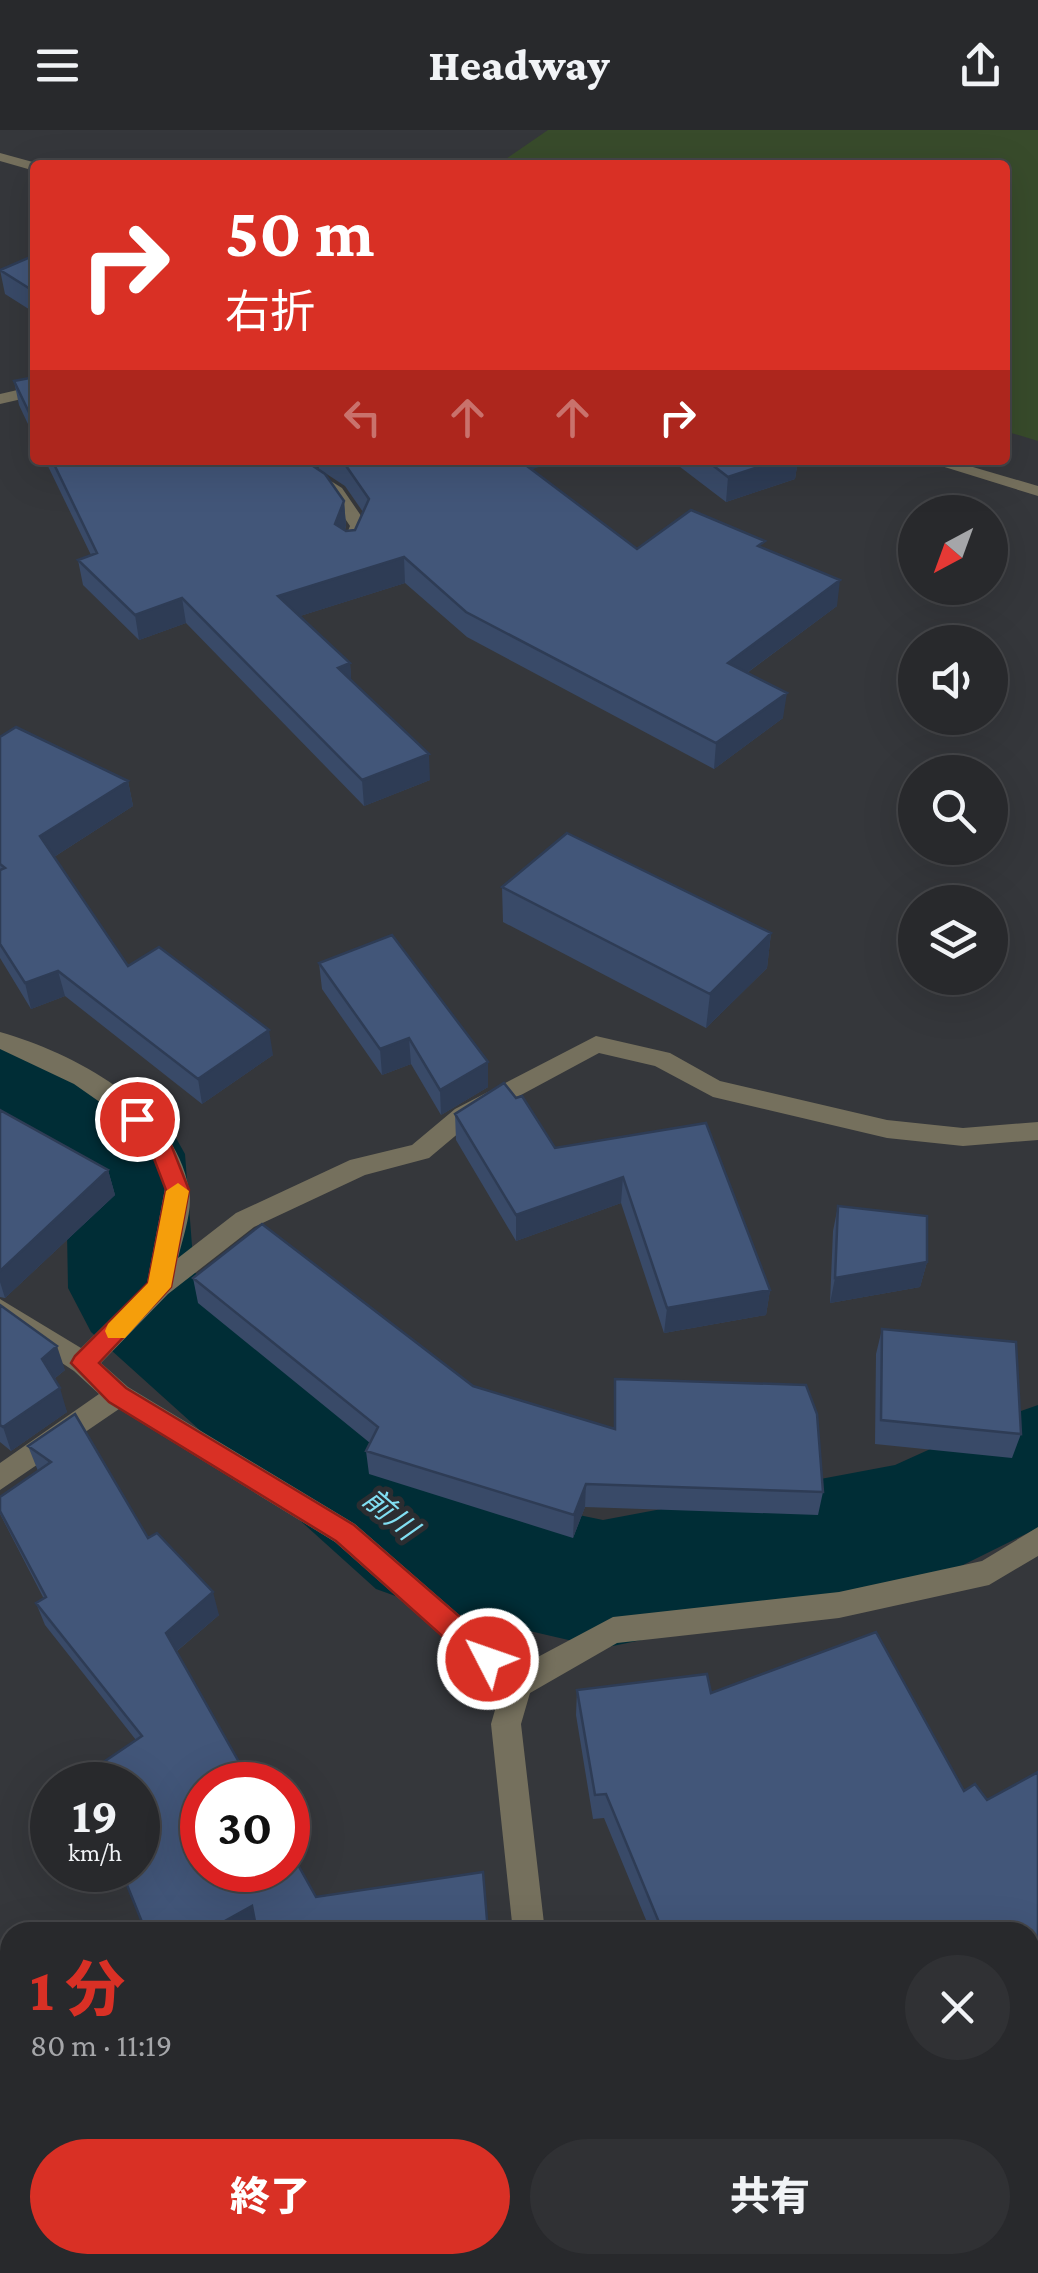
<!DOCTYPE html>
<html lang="ja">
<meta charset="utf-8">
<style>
body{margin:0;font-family:"Crimson Pro","Noto Sans JP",serif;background:#303134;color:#f1f3f6;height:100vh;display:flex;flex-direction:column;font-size:38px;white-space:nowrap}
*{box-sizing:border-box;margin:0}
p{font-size:32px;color:#a5a6a9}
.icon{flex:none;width:55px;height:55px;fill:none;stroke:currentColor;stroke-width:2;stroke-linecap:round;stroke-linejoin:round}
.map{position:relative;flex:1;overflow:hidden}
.panel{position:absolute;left:0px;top:1792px;width:1040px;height:352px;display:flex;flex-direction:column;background:#28292c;border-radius:30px 30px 0 0;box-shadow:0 10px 40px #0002,0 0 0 2px #444548}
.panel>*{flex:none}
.top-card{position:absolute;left:30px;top:30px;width:980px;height:305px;border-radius:10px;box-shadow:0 10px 40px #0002,0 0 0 2px #444548;background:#d93025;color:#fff;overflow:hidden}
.needle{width:65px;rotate:221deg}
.fabs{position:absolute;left:898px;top:365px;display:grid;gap:20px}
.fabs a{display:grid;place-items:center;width:110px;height:110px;border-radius:50%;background:#28292c;box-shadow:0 10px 40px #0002,0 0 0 2px #444548;font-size:50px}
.speed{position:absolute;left:30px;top:1632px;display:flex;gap:20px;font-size:50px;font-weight:700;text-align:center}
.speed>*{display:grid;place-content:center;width:130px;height:130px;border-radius:50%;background:#28292c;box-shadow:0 10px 40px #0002,0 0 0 2px #444548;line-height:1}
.speed small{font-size:25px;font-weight:400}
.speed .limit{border:15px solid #d22;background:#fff;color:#111}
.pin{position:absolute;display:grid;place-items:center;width:85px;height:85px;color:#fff;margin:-42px;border:5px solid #fff;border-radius:50%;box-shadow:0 2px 10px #0007}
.me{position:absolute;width:110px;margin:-55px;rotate:311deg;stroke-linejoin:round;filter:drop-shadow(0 0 8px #0008)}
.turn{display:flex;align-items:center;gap:35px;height:210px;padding:0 30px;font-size:45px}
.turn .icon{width:130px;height:130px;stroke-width:2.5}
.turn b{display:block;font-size:70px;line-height:85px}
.lanes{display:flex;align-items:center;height:95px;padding:0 30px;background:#0003;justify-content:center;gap:50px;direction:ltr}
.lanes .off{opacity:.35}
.round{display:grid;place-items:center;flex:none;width:105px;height:105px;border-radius:52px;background:#303134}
.head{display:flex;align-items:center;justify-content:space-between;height:170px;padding:0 30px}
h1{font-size:60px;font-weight:800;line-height:75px;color:#d93025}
.button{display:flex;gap:20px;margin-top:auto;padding:20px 30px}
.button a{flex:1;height:115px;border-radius:60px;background:#d93025;color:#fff;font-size:40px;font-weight:800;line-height:115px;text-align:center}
.button a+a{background:#303134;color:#f1f3f6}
header{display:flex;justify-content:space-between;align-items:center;height:130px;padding:0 30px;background:#28292c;font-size:45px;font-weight:800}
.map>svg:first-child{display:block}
.green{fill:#384b2b}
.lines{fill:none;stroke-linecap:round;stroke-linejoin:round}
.river{fill:#002d36;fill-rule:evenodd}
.minor{fill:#75705d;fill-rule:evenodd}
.wall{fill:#394a68}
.shaded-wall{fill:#2e3c55}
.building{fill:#425679;stroke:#2e3c55;stroke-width:2.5}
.route{fill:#d93025;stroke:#8d1f18;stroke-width:2.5}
.slow{fill:#f59e0b}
.labels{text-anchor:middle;stroke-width:10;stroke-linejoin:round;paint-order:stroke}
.water-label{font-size:30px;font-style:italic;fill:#81def2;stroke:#2b2d31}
</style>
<header><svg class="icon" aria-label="menu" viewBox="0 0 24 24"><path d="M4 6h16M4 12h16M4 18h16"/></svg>Headway<svg class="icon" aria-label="share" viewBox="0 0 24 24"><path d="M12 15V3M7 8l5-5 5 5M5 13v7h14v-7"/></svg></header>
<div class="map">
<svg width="1038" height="2143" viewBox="0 0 1038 2143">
<rect width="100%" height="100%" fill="#35373b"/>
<!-- green -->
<path class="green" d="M548,0H1038V311L1005,301V35H497Z"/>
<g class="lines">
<!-- river -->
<path class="river" d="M0,906L41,918L167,992L185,1024L194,1142L463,1361L603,1390L895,1335L990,1292L1038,1275V1398L961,1436L912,1454L603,1518L426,1477L376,1459L91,1202L68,1158L66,1045L0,1004Z"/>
<!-- minor -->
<path class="minor" d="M0,23L40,34V35H35V41L0,31Z
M35,256V266L0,274V264Z
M298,330H314L315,341L342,358L368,396L356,422L350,423L341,418L350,396L330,366L301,347Z
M922,330H949L1038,356V366Z
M0,902C73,923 175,975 189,1059C193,1080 183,1107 178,1128L236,1083L350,1030L412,1015L455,979L596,906L670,923L720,951L887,990L963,998L1038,992V1010L963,1016L887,1008L713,967L655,936L599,923L473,991L429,1028L365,1045L254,1097L168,1164L101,1233L128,1257L355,1394L519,1537L613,1487L839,1462L982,1431L1038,1397V1426L989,1455L839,1488L617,1513L530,1563L521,1594L545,1802H513L491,1594L501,1559L335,1412L119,1279L0,1360V1333L99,1264L74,1241L0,1192V1169L81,1218L147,1153L165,1058L156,1031L124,989L74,954L0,919Z
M685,2135H722L725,2143H688Z"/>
</g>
<!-- wall -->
<path class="wall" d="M35,125V183L5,164L0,140Z
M35,247V309L19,275L14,251Z
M45,330H304L344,371L346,396L345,400L346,401L355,400L363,382L345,356L319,339L317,330H561L531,339L637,419H764L837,476L747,543L783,588L714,639L467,507L405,453L300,486L350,533L351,550L430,650L364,676L186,493L139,510L83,455L78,430L91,425Z
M671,330H798L795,349L726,372Z
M0,607L128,651L133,676L54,727L128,836L273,925L202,974L65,866L31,879L0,828Z
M502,757L771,803L767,838L706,898L503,792Z
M319,833L488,957L441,985L411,934L382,945L322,859Z
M0,980L108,1040L115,1065L5,1168L0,1167Z
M455,984L555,1018L706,993L770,1160L766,1185L664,1203L621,1073L516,1111L456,1010Z
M838,1076L927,1132L920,1157L830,1173L833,1101Z
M193,1148L473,1256L614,1298L615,1249L823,1362L818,1385L585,1377L573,1408L369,1344L366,1321L370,1313L198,1173Z
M0,1175L65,1240L54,1249L67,1282L11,1321L0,1312Z
M882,1199L1021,1304L1012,1328L875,1314L876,1224Z
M28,1316L148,1408L219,1485L176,1522L256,1796L244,1802H146L136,1610L45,1495L36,1473L44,1469L0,1384V1367L38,1341Z
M577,1560L711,1563L987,1670L1038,1642V1859L1030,1864V1802H651L604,1688L593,1689L576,1585Z
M575,2135H675L672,2143H581Z"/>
<!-- shaded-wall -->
<path class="shaded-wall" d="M508,330H561L508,347Z
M779,330H798L795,349L726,372L728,347Z
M344,371L346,396L337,419L335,394Z
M404,427L405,453L281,492L278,466Z
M840,450L837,476L725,559L728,533Z
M182,468L186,493L139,510L135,485Z
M350,533L352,559L338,538Z
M787,563L783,588L714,639L716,613Z
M429,624L430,650L364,676L362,650Z
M128,651L133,676L46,732L40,706Z
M771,803L767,838L706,898L710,864Z
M58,841L65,866L31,879L25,853Z
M269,900L273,925L202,974L198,949Z
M409,908L411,934L382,945L380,919Z
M488,932V957L441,985L440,960Z
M108,1040L115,1065L5,1168L0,1152V1141Z
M623,1047L621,1073L516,1111V1085Z
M927,1132L920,1157L830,1173L835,1148Z
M770,1160L766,1185L664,1203L667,1178Z
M57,1216L65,1240L50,1252L42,1229Z
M60,1258L67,1282L11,1321L3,1297Z
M586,1354L585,1377L573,1408L574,1385Z
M213,1462L219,1485L172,1525L166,1503Z
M252,1776L258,1794L244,1802H205Z
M1038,1846V1859L1030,1864V1851Z
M167,2135H190L192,2140L186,2143H149Z"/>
<!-- building -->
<path class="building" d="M35,125V162L0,140Z
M35,247V295L14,251Z
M52,330H304L325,344L344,371L335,394L346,401L355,400L369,369L342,330H519L637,419L691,380L765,411L758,416L840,450L728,533L787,563L716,613L466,482L404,427L278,466L350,533L338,538L429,624L362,650L182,468L135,485L78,430L97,423Z
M706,330H779L728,347Z
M16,597L128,651L40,706L128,836L159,817L269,900L198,949L58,841L25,853L0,814V740L5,738L0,734V607Z
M567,703L771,803L710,864L502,757Z
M392,805L488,932L440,960L409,908L380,919L319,833Z
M504,953L516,968L522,966L555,1018L706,993L770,1160L667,1178L623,1047L516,1085L455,984Z
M0,980L108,1040L0,1141Z
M838,1076L927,1086V1132L835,1148Z
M262,1094L473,1256L615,1299V1249L806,1255L817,1284L823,1362L586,1354L574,1385L366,1321L378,1297L193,1148Z
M0,1175L57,1216L42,1229L60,1258L3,1297L0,1295Z
M882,1199L1016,1212L1021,1304L881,1290Z
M75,1284L148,1408L157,1403L213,1462L166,1503L252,1655H202V1740H288V1717L316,1767L483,1742L488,1802H257L252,1776L205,1802H146L121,1740H138V1655H87L83,1646L142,1606L36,1473L46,1467L0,1381V1367L51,1332L28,1316Z
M876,1502L964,1661L975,1654L987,1670L1038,1642V1846L1030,1851V1802H663L606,1664L595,1665L577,1560L707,1544L711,1563Z
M10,2082V2135H167L149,2143H0V2087Z
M586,2135H672L668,2143H591Z"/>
<!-- route -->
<path class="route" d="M137,981L166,1002L189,1060L171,1157L99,1233L126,1258L354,1395L498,1520L502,1529L498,1538L488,1542L478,1538L336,1411L109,1272L71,1233L75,1226L148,1153L166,1060L148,1013L126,989Z"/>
<!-- slow -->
<path class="slow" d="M178,1053L189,1061L171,1157L125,1208H108L105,1201L108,1194L148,1153L166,1061Z"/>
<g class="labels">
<!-- water labels -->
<g class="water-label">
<text transform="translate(390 1384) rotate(41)" y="10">前川</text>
</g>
</g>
</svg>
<div class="fabs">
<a><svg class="needle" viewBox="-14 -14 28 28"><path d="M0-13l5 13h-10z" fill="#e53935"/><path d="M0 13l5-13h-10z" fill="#a5a6a9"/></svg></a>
<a><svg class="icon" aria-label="sound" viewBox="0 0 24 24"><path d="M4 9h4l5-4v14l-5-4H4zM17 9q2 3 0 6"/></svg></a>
<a><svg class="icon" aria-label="search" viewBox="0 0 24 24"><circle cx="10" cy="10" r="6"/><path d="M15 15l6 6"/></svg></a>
<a><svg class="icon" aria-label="layers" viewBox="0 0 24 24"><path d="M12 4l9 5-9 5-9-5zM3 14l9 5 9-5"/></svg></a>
</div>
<div class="speed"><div>19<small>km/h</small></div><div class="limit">30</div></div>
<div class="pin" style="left:137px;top:989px;background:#d93025"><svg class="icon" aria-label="arrive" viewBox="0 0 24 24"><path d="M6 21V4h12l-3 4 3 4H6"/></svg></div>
<svg class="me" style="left:488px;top:1529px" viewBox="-20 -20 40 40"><circle r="17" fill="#d93025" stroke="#fff" stroke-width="3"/><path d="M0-11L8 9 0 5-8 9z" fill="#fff"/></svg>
<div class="top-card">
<div class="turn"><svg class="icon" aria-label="right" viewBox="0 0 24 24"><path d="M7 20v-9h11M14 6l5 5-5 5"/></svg><div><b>50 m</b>右折</div></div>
<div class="lanes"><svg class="icon off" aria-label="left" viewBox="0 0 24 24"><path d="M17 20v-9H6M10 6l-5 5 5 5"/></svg><svg class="icon off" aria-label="ahead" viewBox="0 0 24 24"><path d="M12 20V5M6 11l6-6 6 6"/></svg><svg class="icon off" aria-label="ahead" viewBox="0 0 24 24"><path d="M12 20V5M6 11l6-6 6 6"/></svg><svg class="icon" aria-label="right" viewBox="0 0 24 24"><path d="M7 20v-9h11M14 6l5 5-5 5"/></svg></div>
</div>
<section class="panel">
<div class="head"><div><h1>1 分</h1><p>80 m · 11:19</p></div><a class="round"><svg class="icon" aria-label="close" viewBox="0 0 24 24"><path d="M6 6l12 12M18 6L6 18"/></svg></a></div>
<div class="button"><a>終了</a><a>共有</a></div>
</section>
</div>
